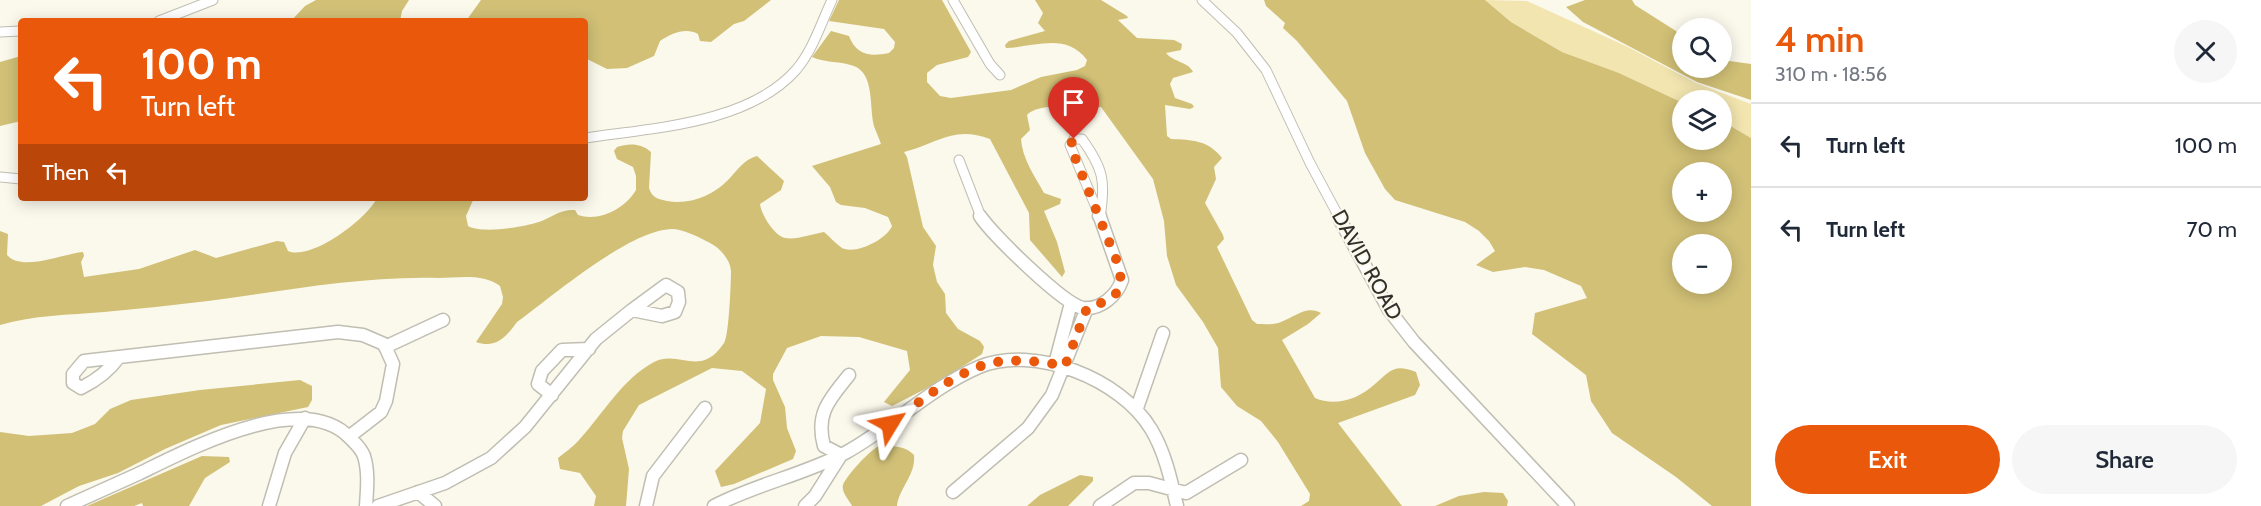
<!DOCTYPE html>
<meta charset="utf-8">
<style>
body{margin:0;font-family:Cabin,sans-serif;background:#f6f6f7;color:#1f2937;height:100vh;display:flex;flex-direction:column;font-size:22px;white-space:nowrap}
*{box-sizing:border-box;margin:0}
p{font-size:20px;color:#747a83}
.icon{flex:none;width:33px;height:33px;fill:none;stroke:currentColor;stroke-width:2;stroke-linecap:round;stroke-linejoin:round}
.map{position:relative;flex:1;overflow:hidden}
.panel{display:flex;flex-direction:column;background:#fff;width:510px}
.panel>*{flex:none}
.hud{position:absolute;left:18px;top:18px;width:570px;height:183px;border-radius:6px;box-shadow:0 3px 15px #0003;background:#ea580c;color:#fff;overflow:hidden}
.fabs{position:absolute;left:1672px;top:18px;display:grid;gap:12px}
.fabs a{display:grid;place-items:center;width:60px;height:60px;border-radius:50%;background:#fff;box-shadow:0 3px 15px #0003;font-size:30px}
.pin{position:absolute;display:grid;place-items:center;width:51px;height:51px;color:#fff;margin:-62px -26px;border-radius:50% 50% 50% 0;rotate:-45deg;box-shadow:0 0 6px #0007}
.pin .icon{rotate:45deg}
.me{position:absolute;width:66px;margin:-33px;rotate:55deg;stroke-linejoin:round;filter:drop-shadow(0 0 4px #0008)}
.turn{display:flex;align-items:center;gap:21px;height:126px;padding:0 24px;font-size:27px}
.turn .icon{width:78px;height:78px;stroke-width:2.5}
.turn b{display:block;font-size:42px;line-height:51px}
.then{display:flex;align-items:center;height:57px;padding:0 24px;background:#0003;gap:12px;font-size:22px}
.round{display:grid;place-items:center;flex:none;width:63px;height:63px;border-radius:32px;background:#f6f6f7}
.summary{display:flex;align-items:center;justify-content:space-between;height:102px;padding:0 24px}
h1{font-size:36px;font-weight:600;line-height:45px;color:#ea580c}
.button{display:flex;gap:12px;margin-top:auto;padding:12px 24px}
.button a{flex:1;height:69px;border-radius:36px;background:#ea580c;color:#fff;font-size:24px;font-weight:600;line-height:69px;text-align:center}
.button a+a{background:#f6f6f7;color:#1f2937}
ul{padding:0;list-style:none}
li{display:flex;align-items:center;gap:18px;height:84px;padding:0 24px;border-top:2px solid #e0e1e3}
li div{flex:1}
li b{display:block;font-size:22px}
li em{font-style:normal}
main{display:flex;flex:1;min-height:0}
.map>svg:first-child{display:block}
.green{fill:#f2e5af}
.forest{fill:#d1c076;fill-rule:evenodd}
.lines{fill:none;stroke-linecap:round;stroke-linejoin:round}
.minor-far1-casing{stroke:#c0beb2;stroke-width:11}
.minor-casing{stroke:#c0beb2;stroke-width:15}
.minor-far1{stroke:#fff;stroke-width:9}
.minor{stroke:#fff;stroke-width:12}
.route{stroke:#ea580c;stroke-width:10;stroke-dasharray:0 18}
.labels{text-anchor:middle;stroke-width:4.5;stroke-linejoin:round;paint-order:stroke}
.street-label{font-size:21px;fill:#31302c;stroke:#fbf8ec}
</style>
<main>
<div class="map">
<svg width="1751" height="506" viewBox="0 0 1751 506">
<rect width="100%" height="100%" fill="#fbf8ec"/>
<!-- green -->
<path class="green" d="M1485,0L1527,1L1628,47L1696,83L1751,104V138L1722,121V100H1683V103L1619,73L1562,52L1511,22Z"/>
<!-- forest -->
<path class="forest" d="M316,0H409L402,11L400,21H291L305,6Z
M481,0H771L744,21L734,24L711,42L700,41L698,34C685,27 671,34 660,41L654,56L627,68L607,69L585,58V21H466Z
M839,0H942L971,52L968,57L937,65L927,73V82L940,96L951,98L1011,90L1041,77L1077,70L1085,66L1087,60C1066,32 1035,47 1006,48L1005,45L1009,41L1045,31L1038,23L1043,13L1035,0H1101L1127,16L1128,18L1118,20L1137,38L1174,40L1182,44L1181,50L1166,53C1173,62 1189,62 1193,72L1173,78L1170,84L1175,98L1192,104L1194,107L1190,109L1165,105L1167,136L1171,139C1192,140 1208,140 1222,158L1214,167L1216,179L1205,203L1223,235L1224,239L1217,247L1252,320L1257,324C1265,324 1274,325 1281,322C1295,317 1306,305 1321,313L1308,324L1282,340L1315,398C1335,407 1359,399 1375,384C1390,371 1394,363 1416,372L1420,385L1415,395L1338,423L1402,506H1301L1309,501L1310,494L1278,442L1261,421L1237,406L1221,387L1218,348L1203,322L1176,285L1167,256L1164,221L1153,179L1101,107C1084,107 1038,102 1027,115L1030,130L1021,139C1022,158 1035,177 1044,193L1061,199L1060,204L1044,211L1057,242L1065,272L1062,277L1030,240L1029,213L990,139C954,125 936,144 904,152L907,157L923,227L936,246L933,265L937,282L945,294L946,313L958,329L980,341L984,347L982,354L935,384L892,406L884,402L910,370L907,351L859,337L821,336L787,348L773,374V380L785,407L787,428L796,451L793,459L734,484L721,487L715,471L760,423L766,389L742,371L712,368L639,405L623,431L622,438L629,469L626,506H594L596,496L580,473L560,469L558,458C565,452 573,447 579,440C603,414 622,379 654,362C680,349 700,379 724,343C729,336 731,282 731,271C730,258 718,246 706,241C697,236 682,229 672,229C629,230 553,296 517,322C506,337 496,349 476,342L502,304L503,297L500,286C483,273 458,278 438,278C360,276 285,291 208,301C173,305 138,309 104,312C68,315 34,315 0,325V231L8,234L7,255C22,272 62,254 83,252L84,256L81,262L84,277L139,269L195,250L216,258L277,241L284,242L288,251C311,261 367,219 377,198H474L466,216L468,226C482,234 523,227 539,222C552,217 561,209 575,210L578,215C599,222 625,209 636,190V176L633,167L617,159L614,151L617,147C629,143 641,143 651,152L649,188C652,198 658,199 667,201C689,205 713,196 728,180C738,170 743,160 757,156L784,181L781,190L760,204C761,214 774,236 785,238C796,240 813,234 824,232C830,237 836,244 842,248C856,255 887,239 892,226L888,217L865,208L841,205L836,202L830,187L812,166L881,144C879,138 876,132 874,126C869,108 875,74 854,66C840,61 826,63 812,57L831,31L849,36C856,55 870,57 889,53L894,48L895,42L884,29L829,21Z
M1264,0H1485L1511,22L1562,52L1619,73L1683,103V140H1722V121L1751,138V506H1712L1676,477L1612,433L1591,401L1586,375L1532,334L1535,313L1587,298L1581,286L1544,270L1525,267L1493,272L1476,265L1495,251L1489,241L1479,231L1465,222L1395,200L1385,189L1365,153L1347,101L1297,41L1283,28L1285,23L1266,6ZM1683,172H1722V212H1683ZM1683,244H1722V284H1683Z
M1585,0H1632L1635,5L1676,31L1683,40V68H1722V60L1751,64V100L1697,82L1583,22L1566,7Z
M21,56V121L0,126V62Z
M300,380L312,386V400L308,407L221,425L165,449L118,473L79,486L41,506H0V432L29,436L72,433L95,424L110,409L131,400L200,390Z
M879,446C893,446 904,445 914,455C916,475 899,488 897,506H852C849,500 841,492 843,485C846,476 870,450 879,446Z
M202,456L229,457L230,462L205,478L189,506H143L142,503L134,506H87Z
M1080,475L1093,477V481L1068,506H1027L1040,495Z
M1484,492L1503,493L1508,501L1507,506H1435L1459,496Z"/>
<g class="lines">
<!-- minor-far1 casing -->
<g class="minor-far1-casing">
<path id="minor-far1" d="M953,0L990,64L1000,75
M1202,0L1237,33L1266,70L1310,163L1339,217
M159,21L213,0
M0,32L21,31
M585,138C652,128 748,124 796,70C813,50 821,23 832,0
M1074,139H1082C1103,168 1106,181 1100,217L1070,145Z
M959,160L981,217
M0,177L21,179"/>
</g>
<!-- minor casing -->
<g class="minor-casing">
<path id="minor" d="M980,216C992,234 1063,304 1083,308C1101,310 1117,295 1122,280L1100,217
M1099,216H1100
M1338,216L1389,310L1414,342L1568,506
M666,285L678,292L679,302L675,312L662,316L632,310Z
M385,347L443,320
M119,357C109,371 97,380 81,388L73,383V374L84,361Z
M119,357L338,332L363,335L384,344L393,364L386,401L381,412L350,436
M1055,364L1071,303
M552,395L538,384L542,371L562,350L589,349
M1137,408L1163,333
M418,492L435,506
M953,492L1028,428L1052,395L1087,308
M67,506C91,495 114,485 138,474C188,450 303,388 350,438C356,444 361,448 364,456C369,472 367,490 366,506
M269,506L285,453L305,418
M378,506L445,483L491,458L525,427L596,339L632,310
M646,506L653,476L705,408
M714,506C756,484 803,475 845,453C891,428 930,388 979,367C1034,344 1121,379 1151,429C1165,452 1171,480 1177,506
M805,506L815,496L841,455L824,446C815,413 830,399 849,375
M1100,506L1134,483H1149L1186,493L1241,460"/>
</g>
<!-- minor-far1 -->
<use href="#minor-far1" class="minor-far1"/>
<!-- minor -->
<use href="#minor" class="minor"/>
</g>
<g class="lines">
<!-- route -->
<path class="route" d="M890,424C918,403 948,378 981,366C1006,357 1039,361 1065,366L1087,308C1114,299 1126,294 1118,264L1070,145L1074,139"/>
</g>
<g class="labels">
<!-- street labels -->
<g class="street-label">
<text transform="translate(1367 265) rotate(61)" y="7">DAVID ROAD</text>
</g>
</g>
</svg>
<div class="fabs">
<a><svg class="icon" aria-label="search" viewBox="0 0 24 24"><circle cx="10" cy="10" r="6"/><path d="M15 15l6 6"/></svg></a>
<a><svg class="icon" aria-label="layers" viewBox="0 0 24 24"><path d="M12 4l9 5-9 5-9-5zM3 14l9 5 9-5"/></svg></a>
<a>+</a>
<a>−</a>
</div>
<div class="pin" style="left:1074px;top:139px;background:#d93025"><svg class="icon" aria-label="arrive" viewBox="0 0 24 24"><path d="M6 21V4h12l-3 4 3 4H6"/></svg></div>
<svg class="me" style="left:890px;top:424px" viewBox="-20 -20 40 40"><path d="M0-17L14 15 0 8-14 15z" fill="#ea580c" stroke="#fff" stroke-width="4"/></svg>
<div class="hud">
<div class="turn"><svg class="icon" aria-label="left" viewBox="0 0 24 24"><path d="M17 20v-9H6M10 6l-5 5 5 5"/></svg><div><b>100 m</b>Turn left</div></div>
<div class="then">Then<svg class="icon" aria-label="left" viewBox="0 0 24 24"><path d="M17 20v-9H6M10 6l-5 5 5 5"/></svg></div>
</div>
</div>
<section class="panel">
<div class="summary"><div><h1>4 min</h1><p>310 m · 18:56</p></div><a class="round"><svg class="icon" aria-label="close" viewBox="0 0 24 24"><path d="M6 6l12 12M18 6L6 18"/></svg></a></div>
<ul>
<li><svg class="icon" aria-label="left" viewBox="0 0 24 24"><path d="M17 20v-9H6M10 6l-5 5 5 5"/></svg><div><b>Turn left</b></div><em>100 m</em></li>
<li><svg class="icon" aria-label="left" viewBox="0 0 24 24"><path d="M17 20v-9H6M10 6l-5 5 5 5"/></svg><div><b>Turn left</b></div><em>70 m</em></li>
</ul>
<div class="button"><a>Exit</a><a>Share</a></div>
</section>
</main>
